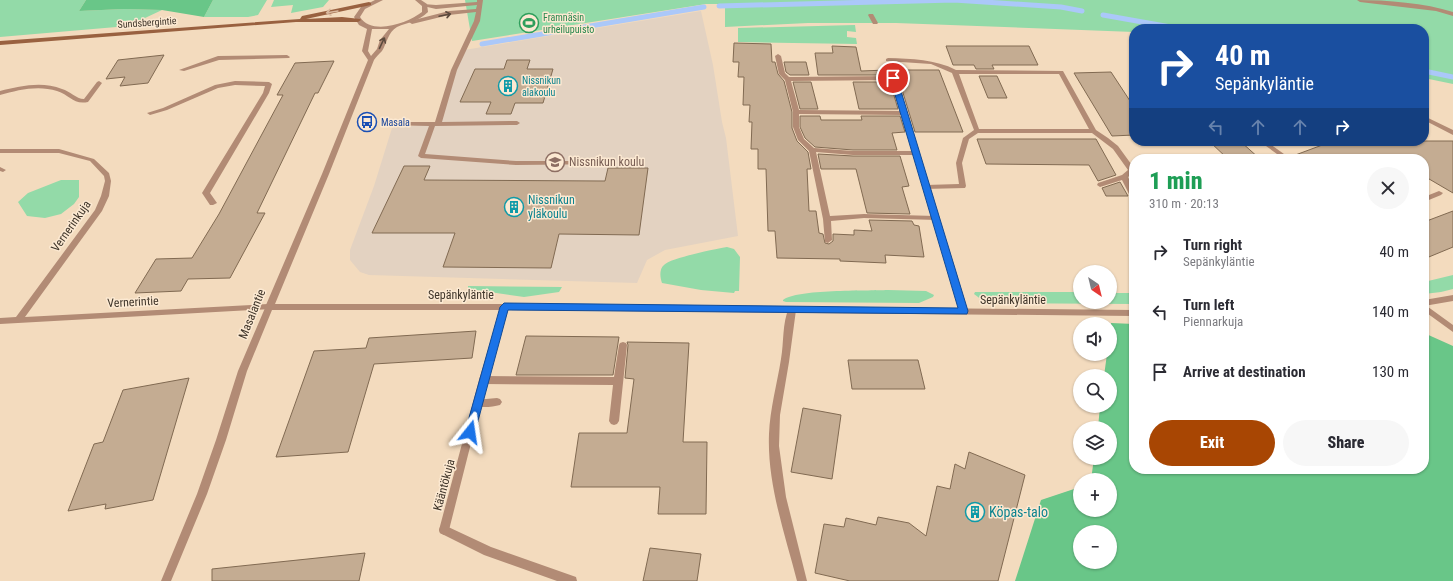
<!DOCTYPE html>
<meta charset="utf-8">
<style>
body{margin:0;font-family:"Roboto Condensed",sans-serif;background:#f7f7f7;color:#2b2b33;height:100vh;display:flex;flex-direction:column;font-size:15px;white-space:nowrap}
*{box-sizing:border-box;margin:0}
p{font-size:13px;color:#7c7c81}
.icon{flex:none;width:22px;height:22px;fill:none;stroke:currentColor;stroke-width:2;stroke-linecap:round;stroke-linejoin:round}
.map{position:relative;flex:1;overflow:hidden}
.sheet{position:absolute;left:1129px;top:154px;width:300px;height:320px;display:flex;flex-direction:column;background:#fff;border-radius:16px;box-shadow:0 1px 3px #0004}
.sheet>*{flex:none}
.banner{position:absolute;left:1129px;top:24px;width:300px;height:122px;border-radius:16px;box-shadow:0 1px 3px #0004;background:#1a4fa0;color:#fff;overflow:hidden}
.needle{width:26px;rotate:145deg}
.controls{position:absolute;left:1073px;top:265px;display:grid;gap:8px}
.controls a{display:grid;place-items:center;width:44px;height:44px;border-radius:50%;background:#fff;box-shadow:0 1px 3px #0004;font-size:20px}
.pin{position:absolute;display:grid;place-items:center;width:34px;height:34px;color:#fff;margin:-17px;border:2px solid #fff;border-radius:50%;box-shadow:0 1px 4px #0007}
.me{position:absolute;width:44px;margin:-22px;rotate:15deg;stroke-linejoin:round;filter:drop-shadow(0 0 3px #0008)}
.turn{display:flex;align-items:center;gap:14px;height:84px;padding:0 20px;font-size:18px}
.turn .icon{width:52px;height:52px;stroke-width:2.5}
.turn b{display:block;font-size:28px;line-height:34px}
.lanes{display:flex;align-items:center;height:38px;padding:0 20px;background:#0003;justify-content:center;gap:20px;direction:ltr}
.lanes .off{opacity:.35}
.round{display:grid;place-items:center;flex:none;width:42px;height:42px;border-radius:21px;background:#f7f7f7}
.overview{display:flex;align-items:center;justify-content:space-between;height:68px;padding:0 20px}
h1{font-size:24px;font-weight:800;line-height:30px;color:#1e9e55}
.cta{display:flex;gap:8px;margin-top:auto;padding:8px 20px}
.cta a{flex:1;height:46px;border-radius:24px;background:#a84603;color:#fff;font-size:16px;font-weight:800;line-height:46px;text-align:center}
.cta a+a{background:#f7f7f7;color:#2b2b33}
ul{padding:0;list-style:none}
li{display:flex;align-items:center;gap:12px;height:60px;padding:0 20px}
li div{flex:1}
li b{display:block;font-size:15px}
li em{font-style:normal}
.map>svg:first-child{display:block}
.education{fill:#e3d2c1}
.green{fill:#93daa8}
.forest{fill:#69c688;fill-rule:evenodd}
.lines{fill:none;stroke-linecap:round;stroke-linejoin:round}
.stream{stroke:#abc8f9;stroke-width:5}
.building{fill:#c4ac92;stroke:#816a52}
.service{fill:#b28b75;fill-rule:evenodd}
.minor{fill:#b28b75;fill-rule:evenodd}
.tertiary{fill:#b28b75;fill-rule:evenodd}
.secondary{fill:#996140;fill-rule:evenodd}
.oneway{stroke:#d9b99f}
.oneway2{stroke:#5c4a3d}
.route{fill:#1a73e8;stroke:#114b97}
.labels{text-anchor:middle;stroke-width:3;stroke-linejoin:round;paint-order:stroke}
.far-leisure-label{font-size:10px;fill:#27864d;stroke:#fce9d2;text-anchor:start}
.far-street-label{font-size:10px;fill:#3f352a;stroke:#fce9d2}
.far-culture-label{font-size:10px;fill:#0d838f;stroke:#fce9d2;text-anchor:start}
.far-transit-label{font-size:10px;fill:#164399;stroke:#fce9d2;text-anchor:start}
.education-label{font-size:12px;fill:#785e54;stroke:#fce9d2;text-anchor:start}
.culture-label{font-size:12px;fill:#0d838f;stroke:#fce9d2;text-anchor:start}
.street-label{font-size:12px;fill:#3f352a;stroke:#fce9d2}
.near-culture-label{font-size:14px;fill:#0d838f;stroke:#fce9d2;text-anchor:start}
</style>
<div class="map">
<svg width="1453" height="581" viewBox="0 0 1453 581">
<rect width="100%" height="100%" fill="#f3dbbe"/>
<!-- education -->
<path class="education" d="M701,11L713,65L722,122L726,138L738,236L665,250L647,260L637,283L369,275L360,272L350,260V250L374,186L392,128L438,123L440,110L464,50Z"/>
<!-- green -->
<path class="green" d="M0,0H86L79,11L124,9L162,10L128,26L0,37Z
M213,0H267L258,15L248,17H204Z
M274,0H329L323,7L291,13L293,5L271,7Z
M465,0H1453V84L1424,78V29H1134V32L896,23H808L725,27V4H706L472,41Z
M855,25L856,32L847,31V37L856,38L857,44L738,42V28Z
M61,180H79V197L74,204L61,214L45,218L27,216L18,202L28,193Z
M727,247L734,249L740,257L739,291H735L734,293L701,290L662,283C660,278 659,269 664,265C670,258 716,249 727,247Z
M1453,275V289L1441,292L1424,294V282Z
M468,286L562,287L559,292L524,297L476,290L468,288Z
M888,290L926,291L934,295L933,297L919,303L786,302L783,301V300C797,289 866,291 888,290Z
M975,292H1080V302H1110V293H1134V304L992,303L982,300L974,294Z"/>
<!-- forest -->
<path class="forest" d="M86,0H213L204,17L162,10L124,9L79,11Z
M1111,323L1134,324V469H1424V333L1453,346V581H1015L1041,500L1080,487V510H1110V480H1091L1094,458H1110V428H1098L1100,406H1110V376H1104L1107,354H1110ZM1080,532H1110V562H1080Z"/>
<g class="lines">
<!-- stream -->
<path class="stream" d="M954,0L1061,7L1082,11
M719,6L954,0
M1103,15L1182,29
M482,44L704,7
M1424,71L1453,77"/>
</g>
<!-- building -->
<path class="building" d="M734,43L771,44L772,62H775L778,74L784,81L792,112V128L797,141L808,152L811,169H807L809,211H816L819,233L823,234L825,243L829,244L833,241V234L854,235V230L872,231L869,220L912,221L914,225L919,226L924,257L885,255L886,263L840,261V259L777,258L775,231H768L766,169H758V149H751L752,122H749L750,105H743L744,77H738L739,62H733Z
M832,46L856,47L861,71L887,70L888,75H818L815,53H833Z
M946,46H1029L1038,65H992L994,69H976L974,65H953Z
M164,55L148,83L120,86L125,77L106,79L118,60Z
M507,60H530L527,69H553L543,103H515L511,114H486L491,102H460L475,69H504Z
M334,61L318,93H315L257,213H265L230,278L188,279L181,291L135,293L156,259L192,258L219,214L283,95H277L295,63Z
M784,62H806L809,75H790L786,72Z
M896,70H939L963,132H915Z
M1111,72L1134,107V135L1112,136L1074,73Z
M979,76H997L1007,98H988Z
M793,82H811L818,109H800Z
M853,82H890L898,109H859Z
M800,116H820L821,120H862L861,116H900L905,132L892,133L897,150H853L815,147L805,138L800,127Z
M977,139H1096L1116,175L1098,181L1089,165L986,164Z
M1209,141H1240L1260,159H1228Z
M1333,141H1453V193L1424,176V159H1292L1290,157Z
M818,154L853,156H900L909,186L902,187L910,214L867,213L856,169H821Z
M404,166H430L424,180L605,181L608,168H648L639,235L559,234L551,268L443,267L455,233H372Z
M1120,182L1128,196H1106L1102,188Z
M1453,211V247L1424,259V222Z
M476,331L472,358L374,364L348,452L276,457L314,351L366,348L369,338Z
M526,336L619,337L613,375H516Z
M627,342L689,343L683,442H707L706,514H658L660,487H571L579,433H627L634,379L625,378L628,345Z
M848,360H918L925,389H852Z
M189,378L153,500L105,509L106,504L68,511L94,444L103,442L123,390Z
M803,408L841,415L832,479L791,472Z
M969,452L1025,475L998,581H850L815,573L824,524L844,527L846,518L876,525L878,517L909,523L926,536L937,486L950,489L955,464L965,469Z
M650,548L701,554L697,581H643Z
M365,553L359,581H212V569Z"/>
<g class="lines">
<!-- service -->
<path class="service" d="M477,0H483L480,21L457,70L442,122L517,121L520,123L517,125L435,126L425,154L516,161H613L615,162V164L516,165L421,158L418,156L429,126L384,125V123L386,122H435L451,70L474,21L476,12L449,15L412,24L409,22L410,21L449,11L476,9L477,5L436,9L423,6V4L436,5L477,2Z
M1357,0C1387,0 1425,3 1453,12V16L1436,11L1360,2Z
M869,14H873L878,23L877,24H873L868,15Z
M778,54L781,56L785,73L789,77L893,76L896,78L893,80L791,81L799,110L904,111L907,113L904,115L799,114V127L804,139L814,148L853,151H916L919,153L916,155H853L816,152L830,216L864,214L935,216H938L939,218L938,220L864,218L831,221L832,240L828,243L825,242L823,219L809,151L798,140L793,127V112L785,80L779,74L775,56Z
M287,55L290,57L289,58L219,60L184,71L179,70L218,56Z
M888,58C912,59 935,59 956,70L1063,71L1096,130L1108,138L1118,146L1134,168V172L1128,177L1134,189V198L1130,196L1122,180L1100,187L1097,185L1098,183L1122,175L1128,170L1113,149L1092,133H978L969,139L962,163L966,186L965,188L924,189L923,187L924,185H926L959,184L956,163L963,138L974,130L952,73L931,64L886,61V59ZM959,74H1059L1089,129H979Z
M99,81L102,83L88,102C73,105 70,95 57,91C38,85 18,90 0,95V91C20,86 42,81 62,89C70,91 76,99 84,99L97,82Z
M235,81L269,82L272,84L269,93L210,193L217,203L213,205H210L202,193L263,93L265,86L235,85L218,88L167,110L150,115L147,113L163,108L215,85Z
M1424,116L1453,130V135L1424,120Z
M1259,141H1266L1291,159H1284Z
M0,167L6,170L3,172L0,171Z
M1439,191L1443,193L1441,195L1424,202V197Z
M792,307L795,308L796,310L789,362L780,415L779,446L786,497L807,581H797C785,534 767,484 769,434C770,409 777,384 781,359C784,343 782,323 789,308Z
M623,342L626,343L627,345L619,421L617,424L614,425L611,424L609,421L613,385L483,384L480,383L479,380L480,377L483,376L614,377L619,345L620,343Z
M497,398L500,399L502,402L500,405C493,407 482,408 475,406L473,403L475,400Z
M444,525L491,547L576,577L577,581H557L484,555L440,533L439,530L440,527Z"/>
<!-- minor -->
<path class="minor" d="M891,68L894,70L968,311L967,313H961L960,311L888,70Z
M0,149H59L94,159L109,173L111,181L109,196L102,211L25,317L268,304L271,305L272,307L271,309L0,324V318L16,317L95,210L101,196L105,181L104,176L90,161L59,153H0Z
M505,304L508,305L509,307L487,380L449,530L448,533L444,535L440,533L439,530L479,380L501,307L502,305Z
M1424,304L1453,325V332L1424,311Z"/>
<!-- tertiary -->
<path class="tertiary" d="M375,0H383L365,9L360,17C372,36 408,23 422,12V6L415,0H421L427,4L428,12C418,22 408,22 397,27C388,32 387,43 382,51C379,54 376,57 374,60L329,174L275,304H505L1134,310V316L505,310H272L247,371L226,440L207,494L171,581H161L197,494L216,440L238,371L265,308L264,307L266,305L322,174L368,60L362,51L367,29L359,25L354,17L361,7ZM372,29H389L380,40L377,49L371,56L368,51Z
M1453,295V301L1424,306V300Z"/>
<!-- secondary -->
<path class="secondary" d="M369,2L371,3V5L306,19L342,17L360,19L361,20L358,22H296L0,45V41L300,19L302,16Z"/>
</g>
<!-- one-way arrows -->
<defs><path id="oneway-shaft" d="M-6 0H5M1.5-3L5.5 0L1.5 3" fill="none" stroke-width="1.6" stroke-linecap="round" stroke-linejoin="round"/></defs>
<use class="oneway" href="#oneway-shaft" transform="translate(332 12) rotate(171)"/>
<g class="oneway2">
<use href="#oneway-shaft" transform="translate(445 15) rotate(-12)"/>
<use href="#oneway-shaft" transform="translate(382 43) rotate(-65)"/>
</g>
<!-- route -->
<path class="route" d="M891,77L897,78L968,311L967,314L508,310L475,432L474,435L470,437L466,435L465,432L500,307L504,303L958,308L890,78Z"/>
<!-- icons -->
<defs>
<g id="stadium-ring" transform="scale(1)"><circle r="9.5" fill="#fce9d2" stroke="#2e9e5b" stroke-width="1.5"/><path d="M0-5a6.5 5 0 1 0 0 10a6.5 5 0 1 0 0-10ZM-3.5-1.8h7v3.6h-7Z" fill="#2e9e5b"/></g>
<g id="building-ring" transform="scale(1)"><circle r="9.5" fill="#fce9d2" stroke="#0f9aa8" stroke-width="1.5"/><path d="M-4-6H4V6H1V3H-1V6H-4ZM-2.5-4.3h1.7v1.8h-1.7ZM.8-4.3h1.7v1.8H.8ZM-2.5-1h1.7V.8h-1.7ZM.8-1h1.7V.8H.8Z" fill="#0f9aa8"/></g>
<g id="bus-ring" transform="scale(1)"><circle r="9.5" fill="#fce9d2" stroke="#1a4fb4" stroke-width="1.5"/><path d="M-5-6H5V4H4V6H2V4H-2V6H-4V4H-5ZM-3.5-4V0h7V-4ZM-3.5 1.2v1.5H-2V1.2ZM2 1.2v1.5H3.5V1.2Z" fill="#1a4fb4"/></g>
<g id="school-ring" transform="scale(1)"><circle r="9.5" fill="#fce9d2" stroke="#8d6e63" stroke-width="1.5"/><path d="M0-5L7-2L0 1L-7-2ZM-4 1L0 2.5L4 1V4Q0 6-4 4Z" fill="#8d6e63"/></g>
</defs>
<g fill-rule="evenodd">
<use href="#stadium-ring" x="529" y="23"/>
<use href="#building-ring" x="508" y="86"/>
<use href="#bus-ring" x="367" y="122"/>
<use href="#school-ring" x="555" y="162"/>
<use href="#building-ring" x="514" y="207"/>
<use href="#building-ring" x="975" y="512"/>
</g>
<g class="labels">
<!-- far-leisure labels -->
<g class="far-leisure-label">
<text x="543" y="21">Framnäsin<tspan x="543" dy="12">urheilupuisto</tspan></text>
</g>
<!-- far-street labels -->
<g class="far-street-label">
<text transform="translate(147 22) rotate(-4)" y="4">Sundsbergintie</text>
</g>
<!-- far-culture labels -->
<g class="far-culture-label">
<text x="522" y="84">Nissnikun<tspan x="522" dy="12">alakoulu</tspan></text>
</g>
<!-- far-transit labels -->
<g class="far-transit-label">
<text x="381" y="126">Masala</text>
</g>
<!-- education labels -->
<g class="education-label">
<text x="569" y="166">Nissnikun koulu</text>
</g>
<!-- culture labels -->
<g class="culture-label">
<text x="528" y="204">Nissnikun<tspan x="528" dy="14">yläkoulu</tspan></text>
</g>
<!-- street labels -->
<g class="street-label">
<text transform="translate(71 226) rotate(-55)" y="4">Vernerinkuja</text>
<text x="461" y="299">Sepänkyläntie</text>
<text x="1013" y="304">Sepänkyläntie</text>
<text transform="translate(133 302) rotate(-3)" y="4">Vernerintie</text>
<text transform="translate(252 314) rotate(-68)" y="4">Masalantie</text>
<text transform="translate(444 485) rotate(-75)" y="4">Kääntökuja</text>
</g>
<!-- near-culture labels -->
<g class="near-culture-label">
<text x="989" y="517">Köpas-talo</text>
</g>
</g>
</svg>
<div class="controls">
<a><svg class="needle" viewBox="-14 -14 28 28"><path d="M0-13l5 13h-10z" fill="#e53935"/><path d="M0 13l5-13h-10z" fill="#7c7c81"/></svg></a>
<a><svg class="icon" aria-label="sound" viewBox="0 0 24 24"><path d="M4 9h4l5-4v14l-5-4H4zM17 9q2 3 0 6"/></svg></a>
<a><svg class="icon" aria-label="search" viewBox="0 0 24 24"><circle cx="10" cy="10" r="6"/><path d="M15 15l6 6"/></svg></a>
<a><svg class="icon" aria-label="layers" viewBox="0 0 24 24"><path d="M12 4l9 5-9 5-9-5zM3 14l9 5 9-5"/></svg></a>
<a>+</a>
<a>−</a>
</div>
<div class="pin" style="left:893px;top:78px;background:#d93025"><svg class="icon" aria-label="arrive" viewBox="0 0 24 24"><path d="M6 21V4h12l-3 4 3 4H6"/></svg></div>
<svg class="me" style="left:470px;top:432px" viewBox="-20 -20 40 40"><path d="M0-17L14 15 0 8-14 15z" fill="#1a73e8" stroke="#fff" stroke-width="4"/></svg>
<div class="banner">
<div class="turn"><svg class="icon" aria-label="right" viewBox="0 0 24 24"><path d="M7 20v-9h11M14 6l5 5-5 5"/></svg><div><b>40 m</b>Sepänkyläntie</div></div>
<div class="lanes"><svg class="icon off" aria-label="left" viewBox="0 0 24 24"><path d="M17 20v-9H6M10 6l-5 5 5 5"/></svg><svg class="icon off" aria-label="ahead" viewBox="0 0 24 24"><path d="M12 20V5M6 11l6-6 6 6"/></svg><svg class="icon off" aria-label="ahead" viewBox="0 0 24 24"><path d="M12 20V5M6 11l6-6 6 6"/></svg><svg class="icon" aria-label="right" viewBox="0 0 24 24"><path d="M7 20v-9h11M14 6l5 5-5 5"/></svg></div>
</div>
<section class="sheet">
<div class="overview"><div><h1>1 min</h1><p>310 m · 20:13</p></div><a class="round"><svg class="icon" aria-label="close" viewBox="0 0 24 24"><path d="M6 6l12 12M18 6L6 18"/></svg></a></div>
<ul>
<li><svg class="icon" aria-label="right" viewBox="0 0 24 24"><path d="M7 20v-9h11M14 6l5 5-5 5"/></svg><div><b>Turn right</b><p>Sepänkyläntie</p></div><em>40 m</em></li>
<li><svg class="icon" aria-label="left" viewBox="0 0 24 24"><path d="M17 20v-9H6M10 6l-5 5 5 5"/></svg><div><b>Turn left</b><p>Piennarkuja</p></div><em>140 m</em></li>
<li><svg class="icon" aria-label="arrive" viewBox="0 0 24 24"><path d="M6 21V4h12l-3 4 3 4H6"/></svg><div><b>Arrive at destination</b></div><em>130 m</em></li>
</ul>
<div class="cta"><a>Exit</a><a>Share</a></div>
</section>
</div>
